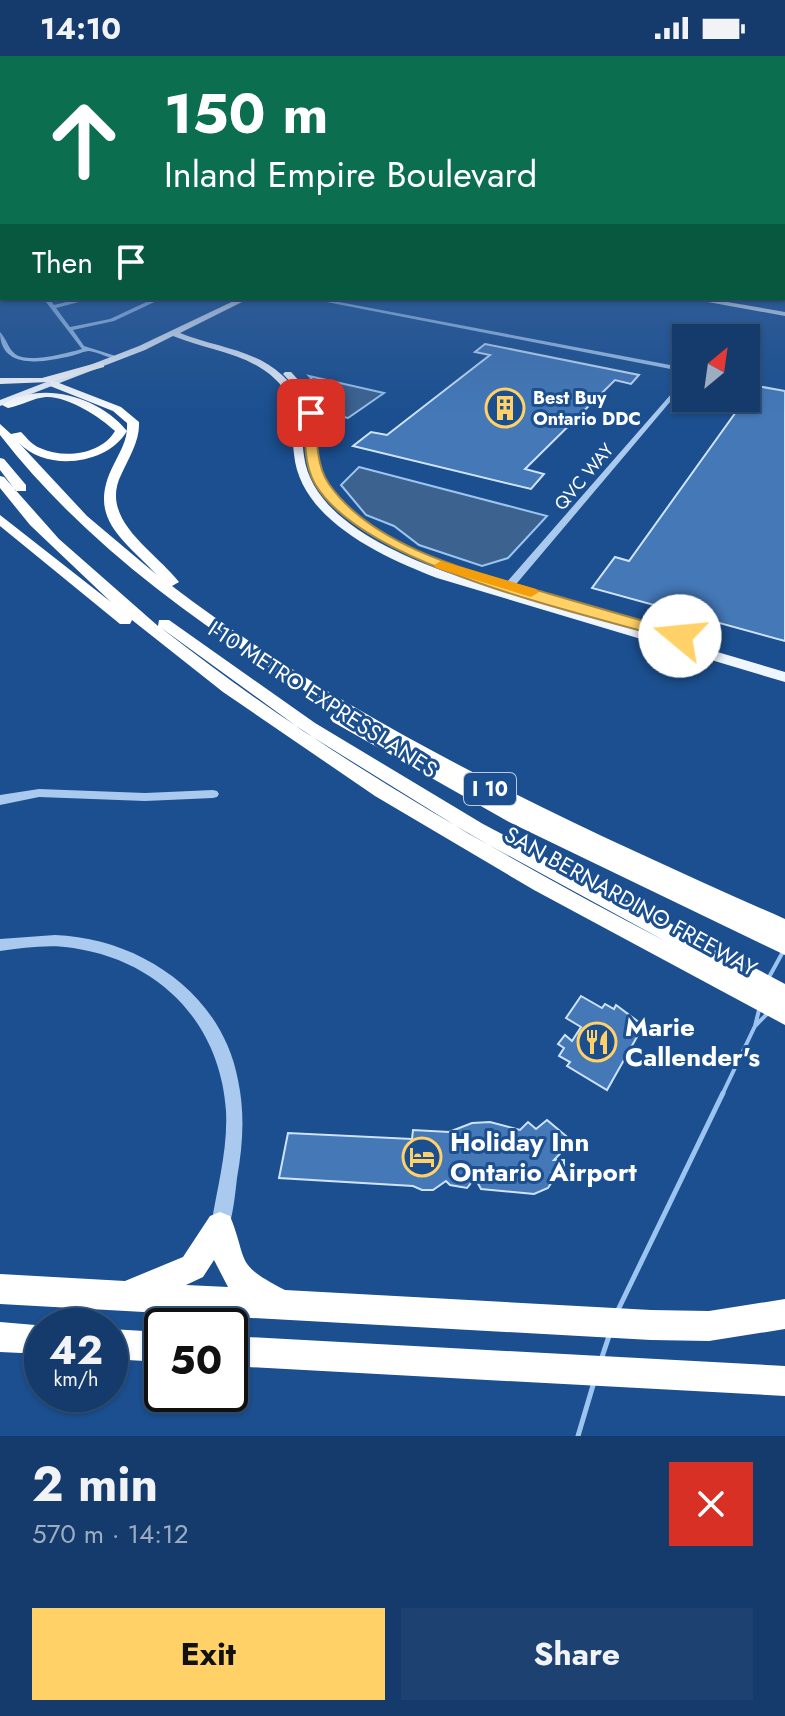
<!DOCTYPE html>
<meta charset="utf-8">
<style>
body{margin:0;font-family:Jost,sans-serif;background:#1d4271;color:#f1f3f6;height:100vh;display:flex;flex-direction:column;font-size:30px;white-space:nowrap}
*{box-sizing:border-box;margin:0}
p{font-size:26px;color:#9dadc1}
.icon{flex:none;width:44px;height:44px;fill:none;stroke:currentColor;stroke-width:2;stroke-linecap:round;stroke-linejoin:round}
.map{position:relative;height:1380px;overflow:hidden}
.drawer{display:flex;flex-direction:column;background:#143b6b;flex:1}
.drawer>*{flex:none}
.guide{position:absolute;left:0px;top:0px;width:786px;height:244px;box-shadow:0 2px 6px #0004,0 0 0 2px #33557e;background:#0b6e4f;color:#fff;overflow:hidden}
.needle{width:52px;rotate:29deg}
.controls{position:absolute;left:672px;top:268px;display:grid;gap:16px}
.controls a{display:grid;place-items:center;width:88px;height:88px;border-radius:0px;background:#143b6b;box-shadow:0 2px 6px #0004,0 0 0 2px #33557e;font-size:40px}
.speed{position:absolute;left:24px;top:1252px;display:flex;gap:16px;font-size:40px;font-weight:700;text-align:center}
.speed>*{display:grid;place-content:center;width:104px;height:104px;border-radius:50%;background:#143b6b;box-shadow:0 2px 6px #0004,0 0 0 2px #33557e;line-height:1}
.speed small{font-size:20px;font-weight:400}
.speed .limit{border:4px solid #111;border-radius:12px;background:#fff;color:#111}
.pin{position:absolute;display:grid;place-items:center;width:68px;height:68px;color:#fff;margin:-34px;border-radius:16px;box-shadow:0 4px 12px #0006}
.me{position:absolute;width:88px;margin:-44px;rotate:287deg;stroke-linejoin:round;filter:drop-shadow(0 0 6px #0008)}
.turn{display:flex;align-items:center;gap:28px;height:168px;padding:0 32px;font-size:36px}
.turn .icon{width:104px;height:104px;stroke-width:2.5}
.turn b{display:block;font-size:56px;line-height:68px}
.then{display:flex;align-items:center;height:76px;padding:0 32px;background:#0003;gap:16px;font-size:30px}
.round{display:grid;place-items:center;flex:none;width:84px;height:84px;border-radius:0px;background:#1d4271}
.headline{display:flex;align-items:center;justify-content:space-between;height:136px;padding:0 32px}
h1{font-size:48px;font-weight:700;line-height:60px}
.action{display:flex;gap:16px;margin-top:auto;padding:16px 32px}
.action a{flex:1;height:92px;border-radius:0px;background:#ffd166;color:#111;font-size:32px;font-weight:700;line-height:92px;text-align:center}
.action a+a{background:#1d4271;color:#f1f3f6}
.status{display:flex;justify-content:space-between;align-items:center;height:56px;padding:0 40px;background:#143b6b;direction:ltr}
.status svg{height:22px;fill:currentColor}
.map>svg:first-child{display:block}
.water{fill:#3c6290;stroke:#9cc4f0;stroke-width:2}
.lines{fill:none;stroke-linecap:round;stroke-linejoin:round}
.stream-far1{stroke:#9cc4f0;stroke-width:4}
.stream{stroke:#9cc4f0;stroke-width:5}
.building{fill:#4478b7;stroke:#cfe3fa;stroke-width:2}
.minor{fill:#a9c9ee;fill-rule:evenodd}
.major{fill:#f0f6ff;fill-rule:evenodd}
.highway{fill:#fff;fill-rule:evenodd}
.route{fill:#ffd166;stroke:#a68842;stroke-width:2}
.slow{fill:#f59e0b}
.labels{text-anchor:middle;stroke-width:6;stroke-linejoin:round;paint-order:stroke}
.far-poi-label{font-size:18px;font-weight:bold;fill:#fff;stroke:#1b4f8f;text-anchor:start}
.far-street-label{font-size:18px;fill:#fff;stroke:#1b4f8f}
.shield{fill:#1b4f8f;stroke:#bbcadd;stroke-width:2}
.shield-label{font-size:20px;font-weight:bold;fill:#fff}
.street-label{font-size:22px;fill:#fff;stroke:#1b4f8f}
.near-poi-label{font-size:26px;font-weight:bold;fill:#fff;stroke:#1b4f8f;text-anchor:start}
</style>
<div class="status"><b>14:10</b><svg viewBox="0 0 49 12"><path d="M0 12V9h3v3zM5 12V6h3v6zM10 12V3h3v9zM15 12V0h3v12zM26 1h20v11H26zM47 4h2v5h-2z"/></svg></div>
<div class="map">
<svg width="785" height="1380" viewBox="0 0 785 1380">
<rect width="100%" height="100%" fill="#1b4f8f"/>
<!-- water -->
<path class="water" d="M309,320L384,337L348,362L322,356L315,334L317,329Z
M359,411L547,460L508,502L482,510L419,489L394,470L366,459L341,429Z"/>
<g class="lines">
<!-- stream-far1 -->
<path class="stream-far1" d="M768,923L785,892
M756,969L768,957
M722,1039L755,970L759,954"/>
<!-- stream -->
<path class="stream" d="M618,1254L723,1037
M601,1304L609,1280
M578,1380L594,1326"/>
</g>
<!-- building -->
<path class="building" d="M485,288L639,319L631,328L615,324L525,413L544,418L531,433L353,390L371,376L387,379L490,299L475,296Z
M746,328L785,335V585L592,532L615,501L629,505L746,342Z
M581,940L602,952L605,948L614,953L616,949L640,967L638,970L642,972L607,1034L567,1010L570,1006L559,1000L564,992L558,988L565,979L572,985L581,971L566,962Z
M547,1064L572,1085L554,1104H564V1117H551L553,1124L548,1132L534,1138L481,1133L475,1122L467,1132L450,1129L446,1125L433,1134H422L413,1130L279,1122L288,1077L412,1083L413,1074L449,1076L472,1067L490,1066L520,1074L528,1066L536,1073Z"/>
<g class="lines">
<!-- minor -->
<path class="minor" d="M784,172H785V176L784,175Z
M0,213H2V217H0Z
M43,242H49L54,249L83,242H94L56,252L70,271L110,263L155,242H163L114,265L73,274L84,290L119,301V303C109,303 99,296 89,295C84,295 76,299 71,300C45,306 0,315 0,276C6,282 8,292 15,298C29,308 67,297 82,293Z
M306,242H318L686,312V316Z
M686,321V327L507,539H499V535Z
M39,733L145,737L213,734L217,735L219,738L217,741L213,742L145,745L39,741L0,749V739Z
M55,879C139,882 222,937 238,1024C245,1057 243,1089 237,1122C235,1140 233,1160 227,1177L220,1179L213,1177L211,1170C217,1132 228,1094 226,1055C220,967 160,905 73,892C49,888 24,892 0,895V883Z"/>
<!-- major -->
<path class="major" d="M240,242H250L180,277C214,291 254,293 282,319C307,341 300,370 304,400C312,462 395,497 446,516L785,616V626L437,522C383,501 300,464 294,398C291,371 297,343 275,323C248,297 207,294 173,280L145,294L0,350V344L139,290Z
M686,242H704L785,256V260Z
M285,316H291C328,354 306,368 318,410C324,428 339,442 351,456L349,458H341L336,454L310,417L305,396V352L296,332L283,318Z"/>
<!-- highway -->
<path class="highway" d="M100,306L104,307V311L54,325L121,351L139,366C140,385 129,401 121,419C99,464 155,495 179,526L172,530C358,671 573,769 785,863V899L509,766L333,666L330,662L333,658L341,657C215,580 91,496 0,379V368L11,378L21,376C27,382 32,389 40,392C63,403 101,399 115,375C100,361 68,340 46,341C33,342 20,350 8,352L2,349C41,324 98,340 127,375C107,409 47,416 19,387L87,460L157,519C122,482 86,462 114,408C121,394 128,383 127,367L113,355L50,330V326L0,328V322H42Z
M0,402L4,403L26,429V435H16L0,414Z
M0,420L4,421L59,483L158,570L159,564H169L315,667L483,768L785,928V969L534,834L375,740L223,636L132,564L130,568H120L0,470V459L111,546L30,469L0,432ZM160,571L303,675L469,778L665,885C489,793 316,694 160,571Z
M220,1156L230,1160C249,1207 233,1207 285,1234L651,1254L709,1255L785,1243V1273L709,1285L651,1284L0,1248V1218L125,1225L183,1201L210,1160ZM214,1204L228,1231L186,1229L203,1221Z
M0,1266L47,1270H42V1298L0,1296Z
M110,1273L162,1276V1306L110,1303Z
M230,1280L785,1310V1340L230,1310Z"/>
</g>
<!-- sky -->
<linearGradient id="sky" x2="0" y2="1"><stop stop-color="#0f2b4f"/><stop offset="0.46" stop-color="#39639b"/><stop offset="1" stop-color="#39639b" stop-opacity="0"/></linearGradient>
<rect width="785" height="360" fill="url(#sky)"/>
<!-- route -->
<path class="route" d="M311,353L317,357C317,380 315,408 329,428C374,493 478,517 550,538C595,551 640,564 685,577L688,580L680,585L674,584C583,557 364,511 315,428C303,407 305,380 306,357Z"/>
<!-- slow -->
<path class="slow" d="M441,505L536,533L539,536L531,541L436,512L434,509Z"/>
<!-- icons -->
<defs>
<g id="building-ring" transform="scale(2)"><circle r="9.5" fill="#1b4f8f" stroke="#ffd166" stroke-width="1.5"/><path d="M-4-6H4V6H1V3H-1V6H-4ZM-2.5-4.3h1.7v1.8h-1.7ZM.8-4.3h1.7v1.8H.8ZM-2.5-1h1.7V.8h-1.7ZM.8-1h1.7V.8H.8Z" fill="#ffd166"/></g>
<g id="restaurant-ring" transform="scale(2)"><circle r="9.5" fill="#1b4f8f" stroke="#ffd166" stroke-width="1.5"/><path d="M-5-6h1v4h1v-4h1v4h1v-4h1v5L-1.5 .5V6h-2V.5L-5-1ZM5-6V6H3V1.5H1.5Q1.5-4 5-6Z" fill="#ffd166"/></g>
<g id="hotel-ring" transform="scale(2)"><circle r="9.5" fill="#1b4f8f" stroke="#ffd166" stroke-width="1.5"/><path d="M-6-4.5h1.5V1H6V5H4.5V3h-9V5H-6ZM-4 0a1.8 1.8 0 1 1 3.6 0ZM.5 0V-2.5h3Q6-2.5 6 0Z" fill="#ffd166"/></g>
</defs>
<g fill-rule="evenodd">
<use href="#building-ring" x="505" y="352"/>
<use href="#restaurant-ring" x="597" y="986"/>
<use href="#hotel-ring" x="422" y="1101"/>
</g>
<g class="labels">
<!-- far-poi labels -->
<g class="far-poi-label">
<text x="533" y="348">Best Buy<tspan x="533" dy="21">Ontario DDC</tspan></text>
</g>
<!-- far-street labels -->
<g class="far-street-label">
<text transform="translate(584 421) rotate(-50)" y="6">QVC WAY</text>
</g>
<!-- shield labels -->
<rect class="shield" x="464" y="717" width="52" height="32" rx="6"/>
<g class="shield-label">
<text x="490" y="740">I 10</text>
</g>
<!-- street labels -->
<g class="street-label">
<text transform="translate(323 643) rotate(33)" y="8">I-10 METRO EXPRESSLANES</text>
<text transform="translate(631 845) rotate(29)" y="8">SAN BERNARDINO FREEWAY</text>
</g>
<!-- near-poi labels -->
<g class="near-poi-label">
<text x="625" y="980">Marie<tspan x="625" dy="30">Callender's</tspan></text>
<text x="450" y="1095">Holiday Inn<tspan x="450" dy="30">Ontario Airport</tspan></text>
</g>
</g>
</svg>
<div class="controls">
<a><svg class="needle" viewBox="-14 -14 28 28"><path d="M0-13l5 13h-10z" fill="#e53935"/><path d="M0 13l5-13h-10z" fill="#9dadc1"/></svg></a>
</div>
<div class="speed"><div>42<small>km/h</small></div><div class="limit">50</div></div>
<div class="pin" style="left:311px;top:357px;background:#d93025"><svg class="icon" aria-label="arrive" viewBox="0 0 24 24"><path d="M6 21V4h12l-3 4 3 4H6"/></svg></div>
<svg class="me" style="left:680px;top:580px" viewBox="-20 -20 40 40"><circle r="19" fill="#fff"/><path d="M0-13L10 11 0 6-10 11z" fill="#ffd166"/></svg>
<div class="guide">
<div class="turn"><svg class="icon" aria-label="ahead" viewBox="0 0 24 24"><path d="M12 20V5M6 11l6-6 6 6"/></svg><div><b>150 m</b>Inland Empire Boulevard</div></div>
<div class="then">Then<svg class="icon" aria-label="arrive" viewBox="0 0 24 24"><path d="M6 21V4h12l-3 4 3 4H6"/></svg></div>
</div>
</div>
<section class="drawer">
<div class="headline"><div><h1>2 min</h1><p>570 m · 14:12</p></div><a class="round" style="background:#d93025;color:#fff"><svg class="icon" aria-label="close" viewBox="0 0 24 24"><path d="M6 6l12 12M18 6L6 18"/></svg></a></div>
<div class="action"><a>Exit</a><a>Share</a></div>
</section>
